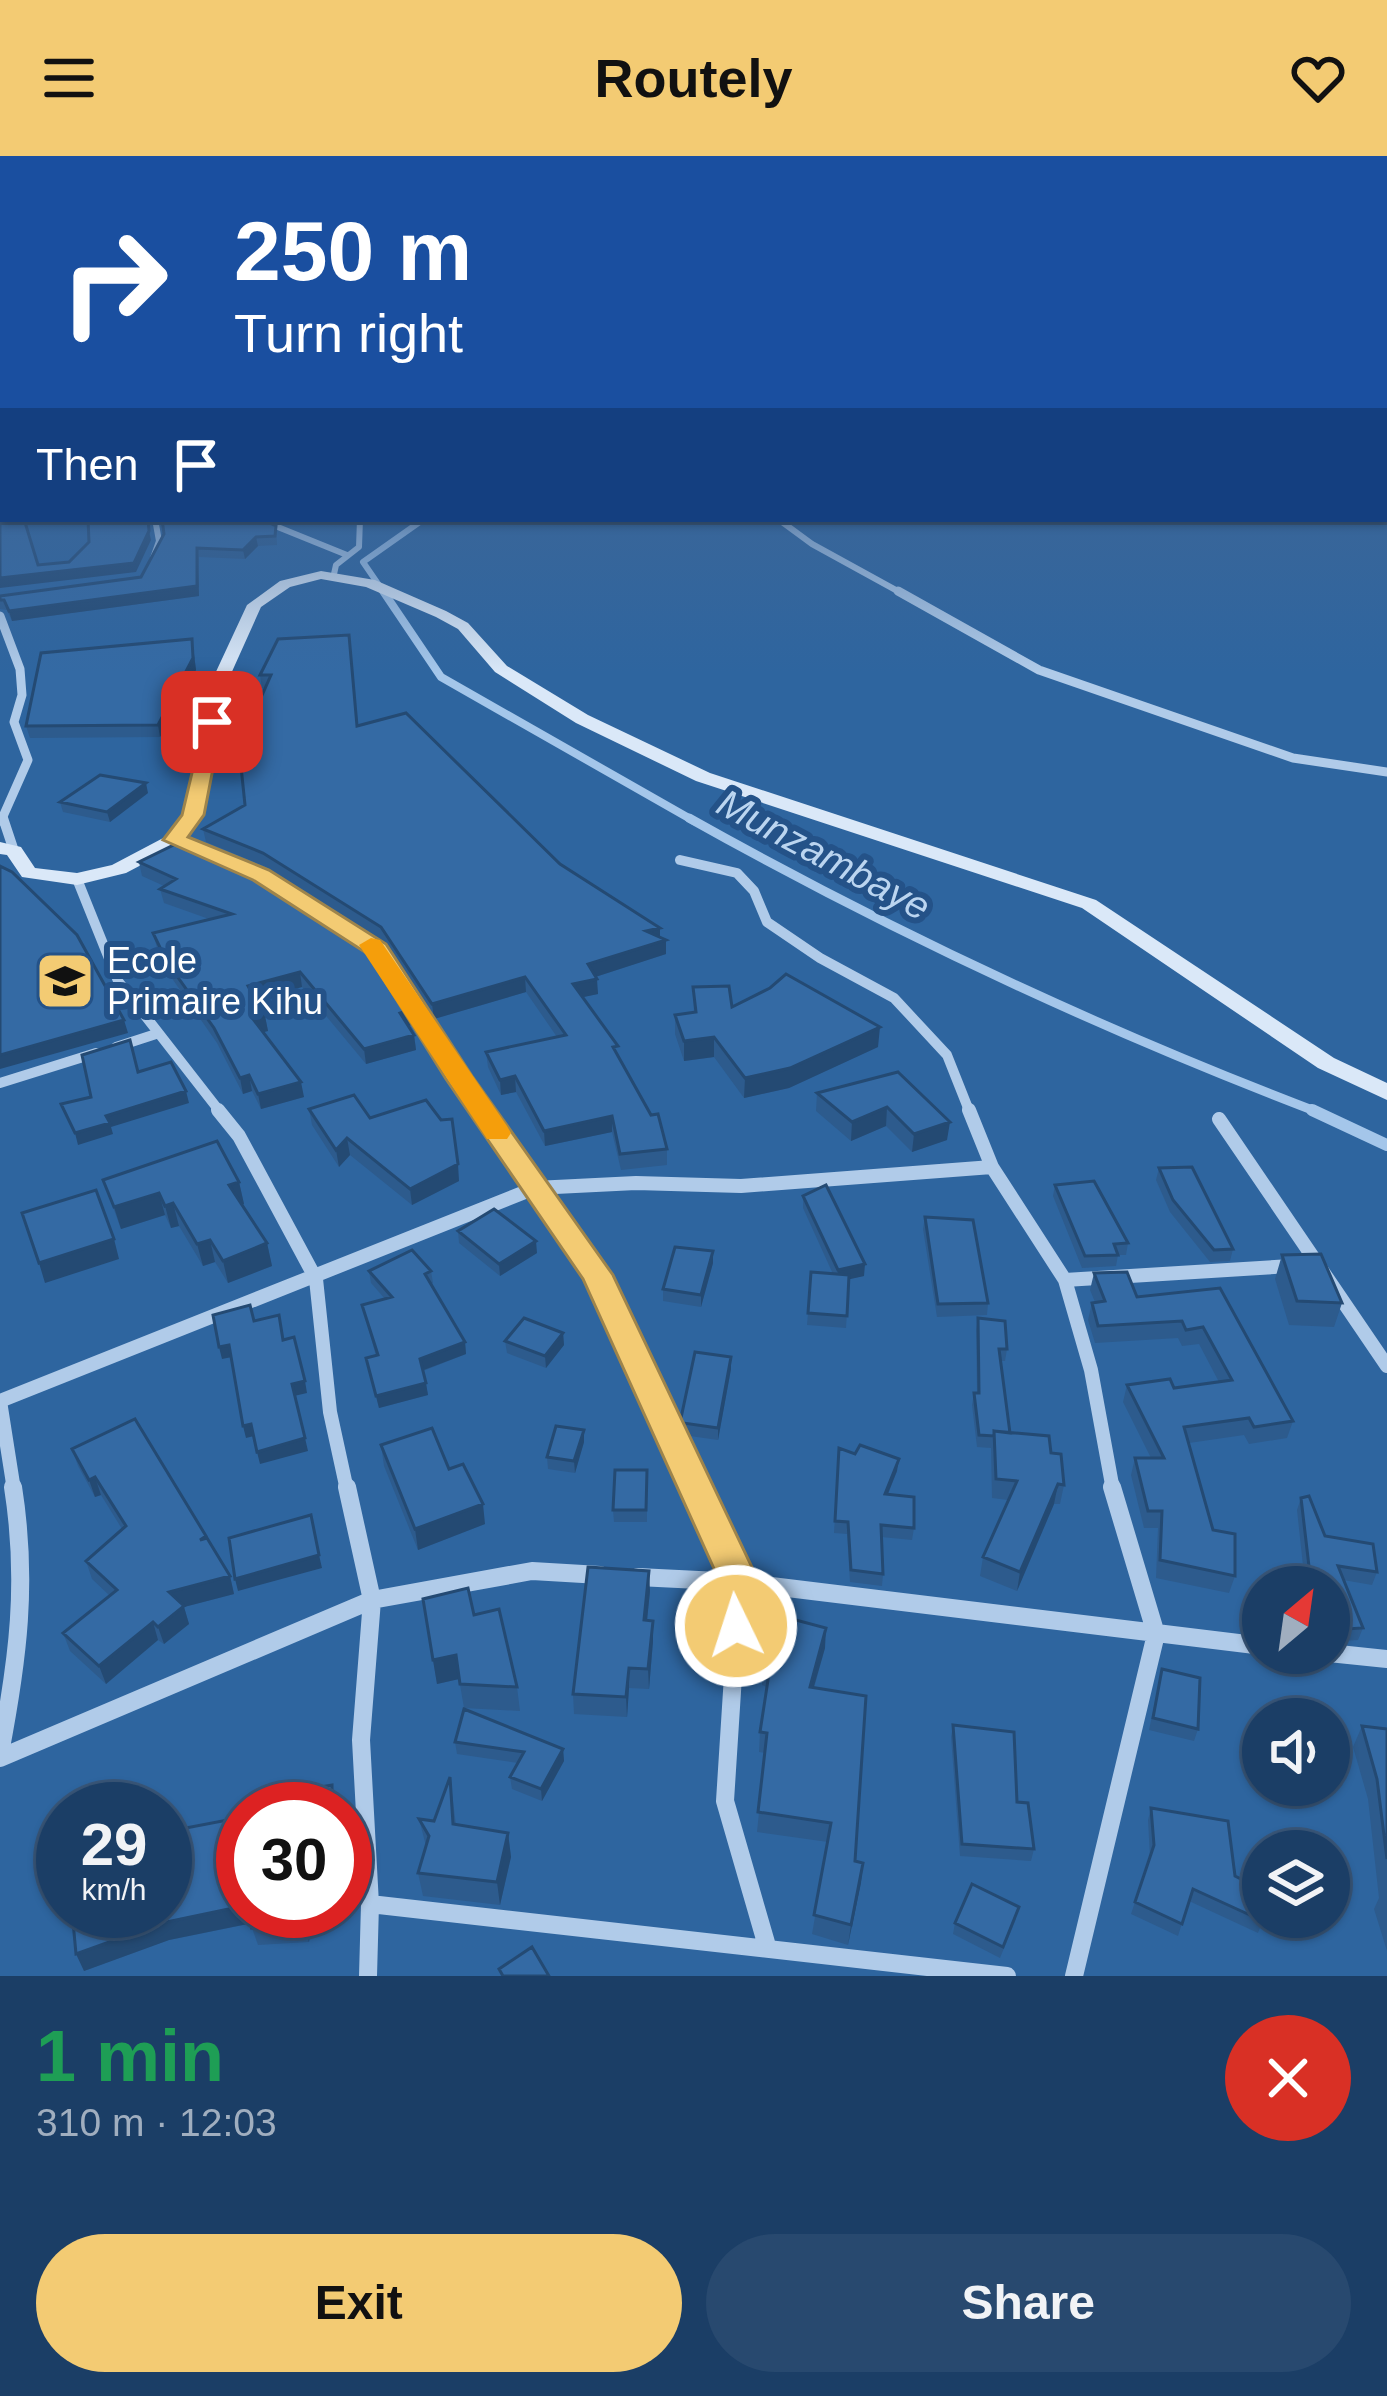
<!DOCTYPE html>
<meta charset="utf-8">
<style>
body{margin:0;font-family:Arial,sans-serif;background:#28496f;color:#f1f3f6;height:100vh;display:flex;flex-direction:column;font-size:45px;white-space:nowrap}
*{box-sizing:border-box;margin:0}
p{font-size:39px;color:#a0aebf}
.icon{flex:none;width:66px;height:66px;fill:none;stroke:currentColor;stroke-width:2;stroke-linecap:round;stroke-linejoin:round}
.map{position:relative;height:1820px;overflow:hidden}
.details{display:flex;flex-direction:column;background:#1b3e66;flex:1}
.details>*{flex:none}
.hud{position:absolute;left:0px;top:0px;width:1389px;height:366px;box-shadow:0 3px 9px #0004,0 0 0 3px #39577a;background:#1a4fa0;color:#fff;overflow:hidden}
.needle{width:78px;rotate:29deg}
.buttons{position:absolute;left:1242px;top:1410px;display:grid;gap:24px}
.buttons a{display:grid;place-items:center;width:108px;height:108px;border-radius:50%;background:#1b3e66;box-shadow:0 3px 9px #0004,0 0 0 3px #39577a;font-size:60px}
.speed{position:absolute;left:36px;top:1626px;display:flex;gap:24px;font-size:60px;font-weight:700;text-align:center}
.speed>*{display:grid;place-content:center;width:156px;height:156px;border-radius:50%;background:#1b3e66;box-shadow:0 3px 9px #0004,0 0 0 3px #39577a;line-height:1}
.speed small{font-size:30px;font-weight:400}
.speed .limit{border:18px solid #d22;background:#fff;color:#111}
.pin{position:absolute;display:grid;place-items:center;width:102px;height:102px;color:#fff;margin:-51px;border-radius:24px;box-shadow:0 6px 18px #0006}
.me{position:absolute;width:132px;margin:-66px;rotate:356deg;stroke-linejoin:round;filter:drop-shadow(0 0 9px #0008)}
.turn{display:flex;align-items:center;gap:42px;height:252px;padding:0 36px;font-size:54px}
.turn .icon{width:156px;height:156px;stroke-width:2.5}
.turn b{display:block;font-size:84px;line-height:102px}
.then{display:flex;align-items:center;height:114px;padding:0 36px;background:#0003;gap:24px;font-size:45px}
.round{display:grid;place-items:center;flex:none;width:126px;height:126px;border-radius:63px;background:#28496f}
.headline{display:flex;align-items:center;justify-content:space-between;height:204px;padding:0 36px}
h1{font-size:72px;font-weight:600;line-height:90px;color:#1e9e55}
.button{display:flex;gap:24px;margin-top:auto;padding:24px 36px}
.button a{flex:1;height:138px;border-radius:72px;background:#f3cb73;color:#111;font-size:48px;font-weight:600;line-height:138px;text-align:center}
.button a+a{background:#28496f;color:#f1f3f6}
header{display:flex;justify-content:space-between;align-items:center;height:156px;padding:0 36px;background:#f3cb73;color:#111;font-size:54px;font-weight:600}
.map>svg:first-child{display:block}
.green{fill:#2e659f;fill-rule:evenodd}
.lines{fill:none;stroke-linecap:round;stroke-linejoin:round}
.stream-far3{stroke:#a4c6ea;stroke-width:6}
.stream-far2{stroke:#a4c6ea;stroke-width:8}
.stream-far1{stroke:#a4c6ea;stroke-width:9}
.stream{stroke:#a4c6ea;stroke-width:12}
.street-far4{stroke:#b0cbe9;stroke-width:6}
.street-far3{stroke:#b0cbe9;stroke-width:9}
.street-far2{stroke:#b0cbe9;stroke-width:10}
.street-far1{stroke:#b0cbe9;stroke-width:14}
.street{stroke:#b0cbe9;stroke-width:18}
.secondary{fill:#dae8f8;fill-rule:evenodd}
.wall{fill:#2d5b8d}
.shaded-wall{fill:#244a73}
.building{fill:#346aa4;stroke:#244a73;stroke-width:3}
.route{fill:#f3cb73;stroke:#9e844b;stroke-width:3}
.slow{fill:#f59e0b}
.labels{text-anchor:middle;stroke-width:12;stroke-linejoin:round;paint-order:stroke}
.poi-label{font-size:36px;fill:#fff;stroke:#245288;text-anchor:start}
.water-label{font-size:39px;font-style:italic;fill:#bbd5f0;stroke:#245288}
</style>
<header><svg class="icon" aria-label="menu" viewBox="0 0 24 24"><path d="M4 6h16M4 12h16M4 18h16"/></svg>Routely<svg class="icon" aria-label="heart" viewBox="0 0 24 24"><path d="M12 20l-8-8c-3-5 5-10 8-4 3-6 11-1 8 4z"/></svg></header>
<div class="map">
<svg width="1387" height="1820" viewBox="0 0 1387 1820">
<rect width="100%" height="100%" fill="#245288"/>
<!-- green -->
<path class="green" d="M0,262L3,363H1386L1387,262V1820H0ZM1263,1431H1329V1497H1263ZM1263,1563H1329V1629H1263ZM63,1653H165V1755H63ZM243,1653H345V1755H243ZM1263,1695H1329V1761H1263Z"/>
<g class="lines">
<!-- stream-far3 -->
<path class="stream-far3" d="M385,438L363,406L424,363"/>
<!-- stream-far2 -->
<path class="stream-far2" d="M383,435L441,521L694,665"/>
<!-- stream-far1 -->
<path class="stream-far1" d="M689,662C892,776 1102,874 1320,957"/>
<!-- stream -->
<path class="stream" d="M1312,954L1387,989"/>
<!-- street-far4 -->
<path class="street-far4" d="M258,363L347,399
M778,363L812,388L903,438
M0,366L52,363
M151,408L159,385L155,363
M334,418L336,409L359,391L360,363"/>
<!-- street-far3 -->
<path class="street-far3" d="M898,435L1039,514L1293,602L1387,616
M0,460L20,513L22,539L14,566L28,604L1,665"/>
<!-- street-far2 -->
<path class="street-far2" d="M3,662L14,695
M680,704L737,717L754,735L767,766L820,802L894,842L947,899L970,957
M77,723L118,825L221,957
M360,782L377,793L483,957
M116,891L156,878
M0,927L96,897"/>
<!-- street-far1 -->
<path class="street-far1" d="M218,954L239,980L316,1123L330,1256L347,1334
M481,954L597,1119L696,1334
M969,954L992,1011L1065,1124L1091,1214L1113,1334
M1219,963L1387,1210
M1065,1124L1291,1110
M0,1245L535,1032L636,1027L741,1030L992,1011
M0,1245L14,1334"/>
<!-- street -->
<path class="street" d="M347,1331L372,1444L361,1584L370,1748L368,1820
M695,1331L739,1426L725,1645L767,1790
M638,1421L739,1426L1263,1490
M1329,1497L1387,1503
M0,1597C18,1503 28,1426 13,1331
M0,1602L372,1444L532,1415L600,1419
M370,1748L1007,1820
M1074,1820L1156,1478L1112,1331"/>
<!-- secondary -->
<path class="secondary" d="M321,415L375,424L446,455L468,467L507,510L588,559L710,617L1096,744L1334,902L1387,927V944L1318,912L1082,752L696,625L576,567L495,516L458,473L436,461L366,431L321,423L290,431L261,451L230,520L203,659L181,688L126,717L77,729L22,721L7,699L0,698V686L21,691L35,712L77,717L112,709L167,680L184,658L214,520L247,449L280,425Z"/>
</g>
<!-- wall -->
<path class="wall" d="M276,370L277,389L258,390L245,403L199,401V440L12,465L7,454L0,453V440L141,421L164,378Z
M192,483L196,514L160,581L30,582L26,570Z
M278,483L358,570L560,708L660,772V781L666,784V798L595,821L598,838L583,841L618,901L667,993V1009L621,1014L612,976L545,990L516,936L501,939L488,911L486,896L557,881L526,836L434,863L383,785L266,711L206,686L203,673L245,649L265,532H262L260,519Z
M148,637L110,666L63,656L60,646Z
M182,685L414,868L408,870L414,879L416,894L366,908L302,831L256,844L265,860L268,875L263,876L304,941L261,953L252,935L243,938L217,887L171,821L157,792L153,777L209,763L164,747L160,733L164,730L142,720L139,706Z
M693,831L732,851L878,891L789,932L744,942L714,901L684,905L675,878V859L694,857Z
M898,916L947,984L912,996L886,970L851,985L816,955L817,937Z
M309,953L370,962L459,1025L412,1049L350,999L339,1011L312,969Z
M1159,1012L1233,1093L1230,1105L1210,1106L1170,1056L1156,1024Z
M103,1024L239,1026L244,1048H242L267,1087L272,1110L228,1127L215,1106L203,1110L179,1070L171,1072L165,1059L121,1073Z
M1055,1029L1128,1087L1126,1099H1118L1116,1110L1082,1112L1053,1040Z
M803,1040L864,1120L849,1123L846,1172L807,1169L808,1157L833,1118L803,1052Z
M925,1061L988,1147L987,1159L937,1161L923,1073Z
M458,1075L537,1097L500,1120L459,1087Z
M713,1095V1107L701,1151L663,1145V1133Z
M1282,1099L1342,1147L1334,1171L1289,1169L1275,1123Z
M369,1115H431L433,1127L431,1128L465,1186L466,1198L423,1215L428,1239L379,1252L366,1202L376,1200L362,1149L385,1143L371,1127Z
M1094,1117L1137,1141L1220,1132L1293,1265L1287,1282L1249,1288L1244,1279L1189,1287L1213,1374L1235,1420L1229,1437L1156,1422L1158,1372H1144L1131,1319L1135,1302H1151L1123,1246L1127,1229L1174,1232L1219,1226L1199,1188L1182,1190L1178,1182L1095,1187L1088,1164L1092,1147L1095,1146L1090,1134Z
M978,1162L1007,1193L1005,1205H1001L1010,1277L1051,1297L1064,1329L1060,1348H1054L1017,1435L980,1420L983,1401L1008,1344L992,1342L991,1292L977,1291L972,1249L974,1237H977L976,1174Z
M563,1177L564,1189L546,1212L507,1197L505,1185Z
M731,1213L718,1284L683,1279L681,1274V1262Z
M584,1274V1286L575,1317L548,1313L547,1301Z
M381,1289L485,1368L418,1394L384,1310Z
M839,1292L897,1315L888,1338L914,1372L912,1384L881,1381L883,1418L882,1430L850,1426L847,1378L834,1377Z
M72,1293L206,1380L230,1420L234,1438L184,1451L189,1468L164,1488L158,1484L106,1528L70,1495L63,1477L110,1440L92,1423L86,1405L122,1373L101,1339L95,1341L78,1310Z
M647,1314V1366H614L613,1354Z
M1301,1342L1325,1380L1377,1416L1372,1429L1343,1424L1363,1472L1358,1484L1329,1486V1431H1296L1300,1419H1304L1297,1354Z
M650,1435L647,1464L653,1465V1485L649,1533L629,1532L627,1561L574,1558L573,1538Z
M423,1443L474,1459L517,1531L520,1555L464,1552L459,1523L437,1528Z
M825,1492L814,1532L855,1705L863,1707L848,1789L812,1778L828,1686L757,1676L765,1597L759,1596L760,1576L767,1531L762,1529L763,1509Z
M1162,1513L1198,1573L1194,1585L1149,1574Z
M953,1569L1017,1646L1034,1693L1031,1705L960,1700L951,1581Z
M1362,1570L1387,1573V1795L1374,1753L1379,1742L1368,1643L1353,1591Z
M455,1586L563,1593L564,1605L542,1645L512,1633L510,1621L518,1607L457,1598Z
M450,1621L456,1669L508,1677L511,1701L500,1749L423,1740L418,1717L426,1690L419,1663L434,1665Z
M1151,1652L1235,1720L1264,1761L1258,1777L1189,1745L1178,1780L1131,1758L1150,1701L1148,1664Z
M72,1755H313L309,1786L258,1789L252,1772L253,1767L169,1784L84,1815Z
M1016,1763L1000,1802L953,1778L955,1767Z"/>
<!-- shaded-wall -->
<path class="shaded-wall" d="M149,375L151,384L136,416L0,432V422L134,407Z
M256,381L258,390L245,403L243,394Z
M197,392L199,440L12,465L9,455L197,430Z
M192,483L196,514L160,581L158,569Z
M146,627L148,637L110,666L107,656Z
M660,772V786L666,784V798L589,823L588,808L646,775Z
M300,816L302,831L251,845L248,830Z
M525,821L526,836L434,863L432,848Z
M597,823L598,838L574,843L573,828Z
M412,853L414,868L402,872L400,857Z
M265,860L268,875L256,878L253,863Z
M124,864L128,877L0,913V899Z
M880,871L878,891L789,932L744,942L745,922Z
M414,879L416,894L366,908L364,893Z
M714,881V901L684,905V885Z
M249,919L252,935L243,938L240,922Z
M515,920L516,936L501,939L500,924Z
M301,926L304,941L261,953L258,938Z
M186,935L189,947L111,971L113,978L78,989L75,977L106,960Z
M887,951L886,970L851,985L852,966Z
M612,960V976L545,990L544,975Z
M950,966L947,984L912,996L914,978Z
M347,982L350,999L339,1011L336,994Z
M458,1008L459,1025L412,1049L410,1033Z
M239,1026L244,1048L234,1051L229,1029Z
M159,1037L165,1059L121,1073L114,1051Z
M173,1047L179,1070L171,1072L165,1050Z
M114,1083L119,1103L45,1127L39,1107Z
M210,1084L215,1106L203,1110L197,1088Z
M536,1085L537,1097L500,1120L499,1108Z
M267,1087L272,1110L228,1127L223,1105Z
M713,1095V1107L701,1151V1139Z
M865,1108L864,1120L837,1126L838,1114Z
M563,1177L564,1189L546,1212L545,1200Z
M465,1186L466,1198L421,1215L420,1203Z
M229,1189L232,1201L222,1203L219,1191Z
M731,1201V1213L718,1284V1272Z
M305,1225L307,1237L294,1240L292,1228Z
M426,1227L428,1239L379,1252L376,1240Z
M251,1268L254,1280L246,1282L243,1270Z
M584,1274V1286L575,1317L574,1305Z
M305,1282L308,1295L260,1308L257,1296Z
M899,1303L897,1315L883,1350L885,1338Z
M95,1321L101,1339L95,1341L89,1324Z
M1058,1328L1054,1348L1017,1435L1020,1416Z
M483,1348L485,1368L418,1394L415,1373Z
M319,1399L322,1412L238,1435L235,1423Z
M649,1415L650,1435L645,1484L644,1464Z
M230,1420L234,1438L184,1451L189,1468L164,1488L158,1471L169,1436Z
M653,1465V1485L649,1533L648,1513Z
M153,1466L158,1484L106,1528L99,1510Z
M826,1472L825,1492L808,1551L810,1531Z
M456,1499L459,1523L437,1528L433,1504Z
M629,1512V1532L627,1561L626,1541Z
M563,1593L564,1605L542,1645L541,1633Z
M508,1677L511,1701L500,1749L497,1726Z
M863,1707L861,1727L848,1789L851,1769Z
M243,1750V1755H258L262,1765L169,1784L84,1815L76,1798L162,1767Z
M305,1755H313L309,1786L304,1769Z"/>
<!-- building -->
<path class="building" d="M0,262H3V350H0Z
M24,363L38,409L69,406L89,386L88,363H148L149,375L134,407L0,422V364Z
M162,363H261L276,370L275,380L256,381L243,394L197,392V430L9,455L4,444H0V440L141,421L164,378Z
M349,479L357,570L406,557L560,708L660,772L646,775L666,784L588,808L597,823L573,828L618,890L613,891L651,959L658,958L667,993L620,998L612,960L544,975L515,920L500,924L486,896L566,879L525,821L432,848L381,771L263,697L203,673L245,649L239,591L271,519H260L278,483Z
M192,483L193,502L158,569L26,570L41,497Z
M100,619L146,627L107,656L60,646Z
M182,685L254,714L368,785L412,853L400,857L414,879L364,893L300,816L248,830L265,860L253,863L301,926L258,938L249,919L240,922L214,872L167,806L153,777L232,758L160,733L176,723L139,706Z
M0,710L12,716L77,779L124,864L0,899Z
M786,818L880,871L790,912L745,922L714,881L684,885L675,859L696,856L693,831L729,830L732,851L770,832Z
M130,884L138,916L171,906L186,935L106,960L110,967L75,977L61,948L91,941L82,899Z
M898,916L950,966L914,978L887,951L852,966L817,937Z
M354,939L370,962L426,944L441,964L452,963L458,1008L410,1033L347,982L336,994L309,953Z
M217,985L239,1026L229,1029L267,1087L223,1105L210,1084L197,1088L173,1047L165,1050L159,1037L114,1051L103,1024Z
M1192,1011L1233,1093L1214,1094L1173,1044L1159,1012Z
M1094,1025L1128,1087L1114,1088L1118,1099L1085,1100L1055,1029Z
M826,1029L865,1108L838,1114L803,1040Z
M96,1034L114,1083L39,1107L22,1057Z
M494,1053L536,1085L499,1108L458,1075Z
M925,1061L973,1064L988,1147L938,1148Z
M675,1091L713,1095L701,1139L663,1133Z
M412,1094L431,1115L425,1118L465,1186L420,1203L426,1227L376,1240L366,1202L378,1199L362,1149L392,1141L369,1115Z
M1321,1098L1342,1147L1297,1145L1282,1099Z
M811,1116L849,1119L847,1160L808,1157Z
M1127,1116L1137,1141L1220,1132L1293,1265L1254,1271L1249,1262L1184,1271L1213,1374L1235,1378V1420L1160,1404L1162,1355H1148L1135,1302H1164L1127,1229L1170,1223L1174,1232L1232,1224L1203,1171L1186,1174L1182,1165L1098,1170L1092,1147L1105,1145L1094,1117Z
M250,1149L254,1165L279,1159L283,1184L294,1181L305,1225L292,1228L305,1282L257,1296L251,1268L243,1270L229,1189L219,1191L213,1159Z
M524,1162L563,1177L545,1200L505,1185Z
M978,1162L1005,1165L1007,1193H999L1010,1277L994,1275V1280L979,1279L974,1237H979Z
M695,1196L731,1201L718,1272L683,1267L681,1262Z
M135,1263L206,1380L200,1384L207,1382L230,1420L169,1436L184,1450L158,1471L153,1466L99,1510L63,1477L117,1434L86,1405L126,1370L95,1321L89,1324L72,1293Z
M556,1270L584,1274L574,1305L547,1301Z
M432,1272L449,1313L463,1308L483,1348L415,1373L381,1289Z
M994,1275L1049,1280L1051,1297L1061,1298L1064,1329L1058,1328L1020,1416L983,1401L1017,1325L996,1323Z
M860,1289L899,1303L885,1338L914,1341V1372L881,1369L883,1418L851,1414L848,1366L835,1365L839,1292L855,1298Z
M615,1314H647L646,1354H613Z
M1309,1340L1325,1380L1373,1388L1377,1416L1338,1410L1363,1472L1329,1474V1431H1305L1300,1419H1310L1301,1342Z
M311,1359L319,1399L235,1423L229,1382Z
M588,1411L649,1415L644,1464L653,1465L648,1513L629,1512L626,1541L573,1538Z
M468,1432L474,1459L499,1453L517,1531L460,1528L456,1499L433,1504L423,1443Z
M777,1459L826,1472L810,1531L866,1540L855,1705L863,1707L851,1769L814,1759L831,1667L758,1656L767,1577L760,1576L770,1511L763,1509Z
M1162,1513L1200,1522L1198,1573L1153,1562Z
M464,1553L563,1593L541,1633L510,1621L524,1596L455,1586Z
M953,1569L1014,1576L1017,1646L1028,1647L1034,1693L962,1688Z
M1362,1570L1387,1573V1703L1377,1623Z
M450,1621L453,1668L508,1677L497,1726L418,1717L429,1680L419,1663L434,1665Z
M332,1629V1653H262V1641Z
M1151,1652L1228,1665L1235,1720L1263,1734V1765L1193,1733L1182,1768L1135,1746L1154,1689Z
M243,1661V1750L162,1767L76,1798L72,1755H165V1676Z
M972,1728L1019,1751L1003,1791L955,1767Z
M255,1755H305L304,1769L252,1772Z
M532,1791L549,1820H503L499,1813Z"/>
<!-- sky -->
<linearGradient id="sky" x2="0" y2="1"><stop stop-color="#142d4b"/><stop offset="0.51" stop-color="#3f6696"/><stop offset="1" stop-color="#3f6696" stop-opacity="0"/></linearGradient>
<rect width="1387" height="517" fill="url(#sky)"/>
<!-- route -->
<path class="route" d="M205,562L222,566L204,659L188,681L269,714L386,788L472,920L613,1119L759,1426L756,1470L750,1482L736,1487L723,1482L717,1470L720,1426L583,1123L446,923L368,798L253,724L163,684L182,659Z"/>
<!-- slow -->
<path class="slow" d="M371,782L380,784L507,970L511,977L507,983H487L359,789Z"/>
<!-- icons -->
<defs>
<g id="school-square" transform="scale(3)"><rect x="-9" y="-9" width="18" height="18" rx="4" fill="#f3cb73" stroke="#245288"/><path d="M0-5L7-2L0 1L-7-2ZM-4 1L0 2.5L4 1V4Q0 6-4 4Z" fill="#111"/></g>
</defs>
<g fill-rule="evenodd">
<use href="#school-square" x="65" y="825"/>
</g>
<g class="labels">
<!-- poi labels -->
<g class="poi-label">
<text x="107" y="817">Ecole<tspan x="107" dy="41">Primaire Kihu</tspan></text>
</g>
<!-- water labels -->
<g class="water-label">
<text transform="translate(824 698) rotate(28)" y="14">Munzambaye</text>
</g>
</g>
</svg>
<div class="buttons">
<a><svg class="needle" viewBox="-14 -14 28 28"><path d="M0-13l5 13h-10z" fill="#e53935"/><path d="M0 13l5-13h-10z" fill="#a0aebf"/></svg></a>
<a><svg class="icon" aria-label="sound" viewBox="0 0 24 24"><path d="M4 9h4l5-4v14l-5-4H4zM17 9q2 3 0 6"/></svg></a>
<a><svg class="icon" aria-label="layers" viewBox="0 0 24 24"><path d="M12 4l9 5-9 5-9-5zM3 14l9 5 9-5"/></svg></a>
</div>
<div class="speed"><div>29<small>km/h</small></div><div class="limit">30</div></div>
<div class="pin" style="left:212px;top:566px;background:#d93025"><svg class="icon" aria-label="arrive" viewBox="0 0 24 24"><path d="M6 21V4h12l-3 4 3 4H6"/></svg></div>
<svg class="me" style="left:736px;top:1470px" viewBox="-20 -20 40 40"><circle r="17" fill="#f3cb73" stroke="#fff" stroke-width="3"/><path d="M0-11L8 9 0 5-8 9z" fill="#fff"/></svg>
<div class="hud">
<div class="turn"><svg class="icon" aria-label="right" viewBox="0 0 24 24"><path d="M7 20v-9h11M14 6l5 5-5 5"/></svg><div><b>250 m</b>Turn right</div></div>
<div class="then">Then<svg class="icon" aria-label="arrive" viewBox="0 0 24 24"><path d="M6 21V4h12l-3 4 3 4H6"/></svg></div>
</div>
</div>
<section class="details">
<div class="headline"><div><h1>1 min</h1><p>310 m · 12:03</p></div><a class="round" style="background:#d93025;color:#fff"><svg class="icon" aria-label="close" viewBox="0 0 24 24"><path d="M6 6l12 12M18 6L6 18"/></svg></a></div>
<div class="button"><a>Exit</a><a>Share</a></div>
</section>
